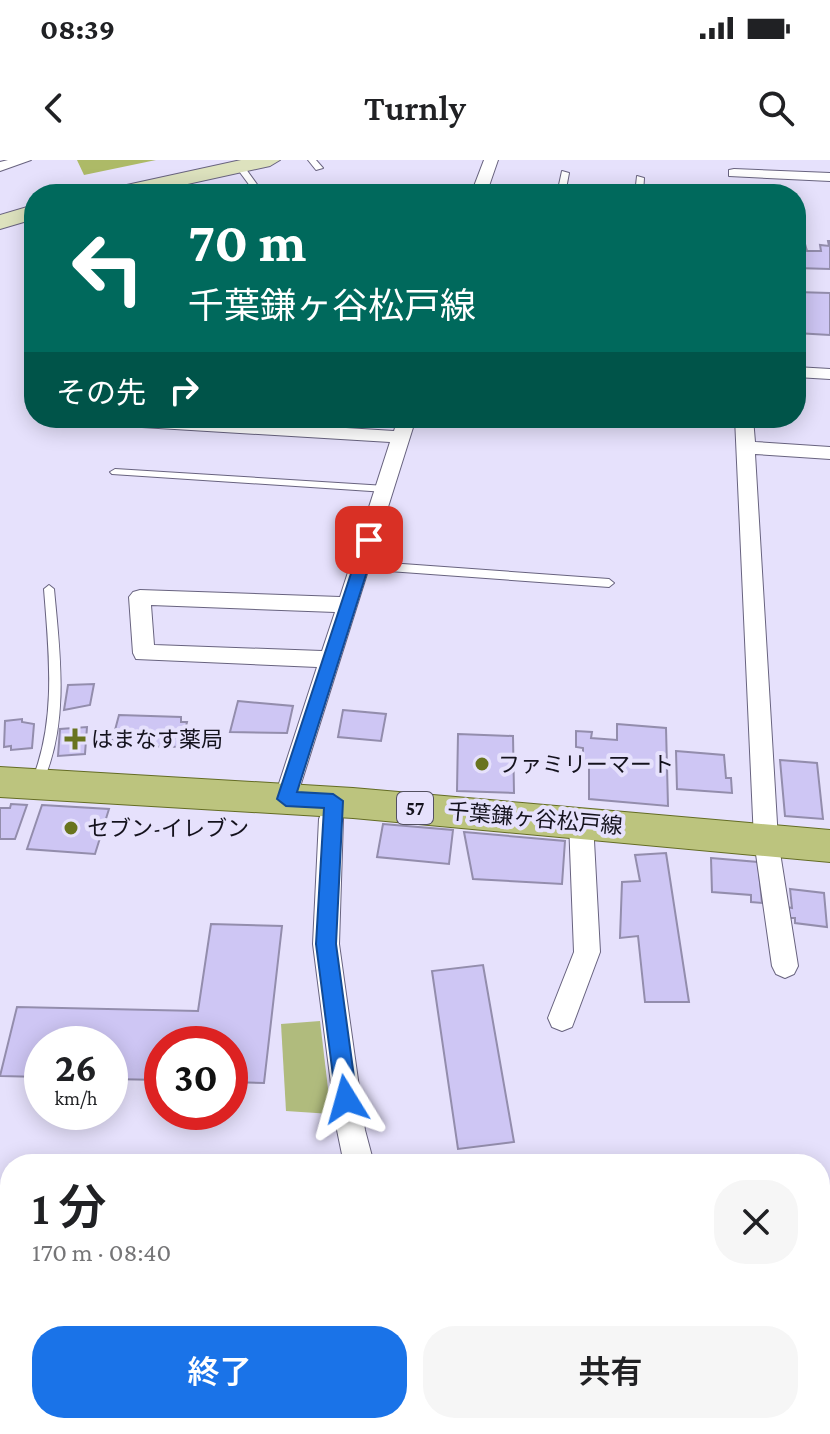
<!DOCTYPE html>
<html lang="ja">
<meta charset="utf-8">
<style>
body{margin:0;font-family:"Crimson Pro","Noto Sans JP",serif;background:#f6f6f6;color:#202124;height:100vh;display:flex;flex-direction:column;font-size:30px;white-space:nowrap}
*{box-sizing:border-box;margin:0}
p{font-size:26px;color:#757577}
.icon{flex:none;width:44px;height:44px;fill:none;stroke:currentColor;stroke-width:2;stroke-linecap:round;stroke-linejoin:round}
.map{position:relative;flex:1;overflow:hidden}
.sheet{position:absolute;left:0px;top:994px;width:830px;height:280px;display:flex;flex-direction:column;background:#fff;border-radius:32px 32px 0 0;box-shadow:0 4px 20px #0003}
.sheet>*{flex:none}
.hud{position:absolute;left:24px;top:24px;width:782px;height:244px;border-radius:32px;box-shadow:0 4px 20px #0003;background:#00695c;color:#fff;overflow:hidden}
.speed{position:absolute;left:24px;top:866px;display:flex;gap:16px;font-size:40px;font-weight:700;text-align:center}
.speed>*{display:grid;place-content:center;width:104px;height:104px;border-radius:50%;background:#fff;box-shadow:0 4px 20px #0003;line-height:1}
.speed small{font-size:20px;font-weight:400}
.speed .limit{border:12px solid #d22;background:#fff;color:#111}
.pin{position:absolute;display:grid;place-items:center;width:68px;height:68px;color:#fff;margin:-34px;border-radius:16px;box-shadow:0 4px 12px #0006}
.me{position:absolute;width:88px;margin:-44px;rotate:352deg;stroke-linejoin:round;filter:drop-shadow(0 0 6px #0008)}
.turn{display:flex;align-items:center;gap:28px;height:168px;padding:0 32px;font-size:36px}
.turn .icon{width:104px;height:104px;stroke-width:2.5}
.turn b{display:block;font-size:56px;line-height:68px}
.then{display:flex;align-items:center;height:76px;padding:0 32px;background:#0003;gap:16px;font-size:30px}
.round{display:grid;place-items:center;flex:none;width:84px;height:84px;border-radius:32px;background:#f6f6f6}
.head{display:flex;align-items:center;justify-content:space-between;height:136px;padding:0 32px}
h1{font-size:48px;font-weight:600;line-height:60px}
.action{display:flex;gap:16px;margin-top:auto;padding:16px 32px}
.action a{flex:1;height:92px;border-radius:32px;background:#1a73e8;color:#fff;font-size:32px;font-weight:600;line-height:92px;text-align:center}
.action a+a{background:#f6f6f6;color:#202124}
.status{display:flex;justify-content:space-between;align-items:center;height:56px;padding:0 40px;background:#fff;direction:ltr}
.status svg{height:22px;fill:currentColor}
header{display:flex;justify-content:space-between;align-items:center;height:104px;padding:0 32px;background:#fff;font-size:36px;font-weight:600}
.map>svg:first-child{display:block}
.green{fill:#b0bb7d}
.forest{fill:#adba67}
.building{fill:#cec6f4;stroke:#938dac;stroke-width:2}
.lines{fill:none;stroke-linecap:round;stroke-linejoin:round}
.lane-casing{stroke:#68637f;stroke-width:2}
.street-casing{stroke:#68637f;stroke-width:2}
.secondary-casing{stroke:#68637f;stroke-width:2}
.primary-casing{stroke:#646c24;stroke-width:2}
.lane{fill:#fff;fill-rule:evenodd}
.street{fill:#fff;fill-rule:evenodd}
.secondary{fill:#dde2be;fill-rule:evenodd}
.primary{fill:#bcc47e;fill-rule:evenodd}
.route{fill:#1a73e8;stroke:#114b97;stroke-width:2}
.poi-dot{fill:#69741e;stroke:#e6e1fc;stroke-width:3}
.labels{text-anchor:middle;stroke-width:8;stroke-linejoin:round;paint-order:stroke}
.shield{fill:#e6e1fc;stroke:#535060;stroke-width:2}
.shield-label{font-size:20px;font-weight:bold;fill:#14121d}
.poi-label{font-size:22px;fill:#14121d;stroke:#e6e1fc;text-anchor:start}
.street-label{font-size:22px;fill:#14121d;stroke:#e6e1fc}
</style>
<div class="status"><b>08:39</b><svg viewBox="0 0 49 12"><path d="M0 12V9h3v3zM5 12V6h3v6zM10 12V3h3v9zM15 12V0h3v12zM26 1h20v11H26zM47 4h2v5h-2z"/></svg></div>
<header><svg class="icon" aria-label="back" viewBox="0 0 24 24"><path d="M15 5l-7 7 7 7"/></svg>Turnly<svg class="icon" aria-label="search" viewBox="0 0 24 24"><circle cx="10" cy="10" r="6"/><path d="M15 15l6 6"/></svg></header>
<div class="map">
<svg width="830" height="1274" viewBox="0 0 830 1274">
<rect width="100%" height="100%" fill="#e6e1fc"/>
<!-- green -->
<path class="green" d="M320,861L331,954L286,951L281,864Z"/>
<!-- forest -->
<path class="forest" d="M77,0H156L84,15Z"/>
<!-- building -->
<path class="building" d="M828,81H830V109L796,108V83L805,84L807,91H821L820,85L829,86Z
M796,132L830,133V175L796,173Z
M94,524L90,545L64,550L68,525Z
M238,541L293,546L287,573L230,572Z
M343,550L386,554L381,581L338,577Z
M119,555L181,557V562H187L181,587L111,585Z
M22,559V562L34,564L32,588L11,590V586L4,587L5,561Z
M617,564L666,568L668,646L589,639V606L583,605V588L576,587V571L592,572L591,578L617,580Z
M87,567L85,594L58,596L60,569Z
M458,574L513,576L514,633L457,631Z
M676,591L724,595L726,618H731L732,633L677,629Z
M780,600L817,603L823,659L785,656Z
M11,644L27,645L15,679H0V648H10Z
M42,645L109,649L95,694L27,689Z
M383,664L453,670L449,704L377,697Z
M464,672L565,681L562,724L473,719Z
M666,693L689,842H645L638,776L620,778L622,722L640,721L635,695Z
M711,698L758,702L762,743L751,742V735L712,732Z
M790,729L824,733L827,767L795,763V758H788L787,747L792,748Z
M211,764L282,766L264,923L230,922V884H162V920L110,919V884H42V917L0,916L17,847L198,851Z
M483,805L514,982L458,989L432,811Z
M820,1099L825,1100L830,1173L820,1172Z
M820,1239H826L830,1274H724L723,1264H820Z"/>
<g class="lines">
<!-- lane casing -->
<g class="lane-casing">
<path id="lane" d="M308,0H316L323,8L316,10Z
M237,5H243L264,34H256L236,7Z
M562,11L569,13L565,34H557Z
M637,16L644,18L643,34H635Z
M115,309L386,326L391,329L386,332L112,314L110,312Z
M361,401L609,419L614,423L609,427L361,409L356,405Z
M49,425L54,429C60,494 70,565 41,626H33L31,623C57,561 49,494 44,429Z
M544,1264H657L658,1268L656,1274H496L498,1268L504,1266Z"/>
</g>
<!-- street casing -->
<g class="street-casing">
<path id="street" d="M8,0H31L0,11V2Z
M484,0H498L489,26L528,29L536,34H471Z
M734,9L830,13V21L729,16V10Z
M796,207L830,209V219L796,217Z
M84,258H187L394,271L398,258H416L294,646L286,649L278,646L274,639L317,507L136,499L133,493L129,437L133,432L140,430L340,437L390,282L93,264ZM151,445L335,452L322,491L154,485Z
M735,258H753L755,282L830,287V299L755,294L778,680L798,806L794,814L785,818L776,814L772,806L754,680Z
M331,649L340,652L343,659L339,784L365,970L374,1004H344L337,970L313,784L319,659L322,652Z
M581,652L590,655L593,662L600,792L572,867L562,871L552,867L548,858L574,792L569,662L572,655Z
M830,1058V1088L820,1089V1059Z
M409,1264H443V1274H409Z"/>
</g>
<!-- secondary casing -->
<g class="secondary-casing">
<path id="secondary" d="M241,0H280L270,6L142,34H102L113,28Z
M34,45V59L0,69V55Z"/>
</g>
<!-- primary casing -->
<g class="primary-casing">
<path id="primary" d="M0,607L353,628L830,670V702L353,658L0,637Z"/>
</g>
<!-- lane -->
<use href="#lane" class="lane"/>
<!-- street -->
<use href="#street" class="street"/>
<!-- secondary -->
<use href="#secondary" class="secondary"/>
<!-- primary -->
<use href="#primary" class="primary"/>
</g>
<!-- route -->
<path class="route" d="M369,375L377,380L297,632L333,634L343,641L336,784L357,939L354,946L346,949L339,946L336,939L316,784L324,648L286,646L277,639L362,380Z"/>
<!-- markers -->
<g class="poi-dot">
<path d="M71 567h8v8h8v8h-8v8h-8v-8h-8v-8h8z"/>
<circle cx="482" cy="604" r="8"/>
<circle cx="71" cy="668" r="8"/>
</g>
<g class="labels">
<!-- shield labels -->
<rect class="shield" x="397" y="632" width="36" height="32" rx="6"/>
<g class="shield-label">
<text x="415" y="655">57</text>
</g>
<!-- poi labels -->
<g class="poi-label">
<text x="91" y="587">はまなす薬局</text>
<text x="498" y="612">ファミリーマート</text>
<text x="87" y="676">セブン-イレブン</text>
</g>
<!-- street labels -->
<g class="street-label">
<text transform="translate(535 658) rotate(5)" y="8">千葉鎌ヶ谷松戸線</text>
</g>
</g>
</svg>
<div class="speed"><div>26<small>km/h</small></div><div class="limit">30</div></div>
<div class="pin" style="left:369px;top:380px;background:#d93025"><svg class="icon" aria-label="arrive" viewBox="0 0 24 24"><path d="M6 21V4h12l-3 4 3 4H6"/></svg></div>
<svg class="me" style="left:346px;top:939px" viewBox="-20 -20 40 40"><path d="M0-17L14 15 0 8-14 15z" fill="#1a73e8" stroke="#fff" stroke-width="4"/></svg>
<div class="hud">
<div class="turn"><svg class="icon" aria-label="left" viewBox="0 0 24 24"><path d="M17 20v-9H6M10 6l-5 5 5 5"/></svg><div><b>70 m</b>千葉鎌ヶ谷松戸線</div></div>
<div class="then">その先<svg class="icon" aria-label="right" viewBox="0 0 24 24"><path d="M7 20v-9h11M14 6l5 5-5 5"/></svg></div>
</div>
<section class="sheet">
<div class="head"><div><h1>1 分</h1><p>170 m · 08:40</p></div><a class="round"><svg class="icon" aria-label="close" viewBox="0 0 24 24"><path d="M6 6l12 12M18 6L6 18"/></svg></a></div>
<div class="action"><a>終了</a><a>共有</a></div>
</section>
</div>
